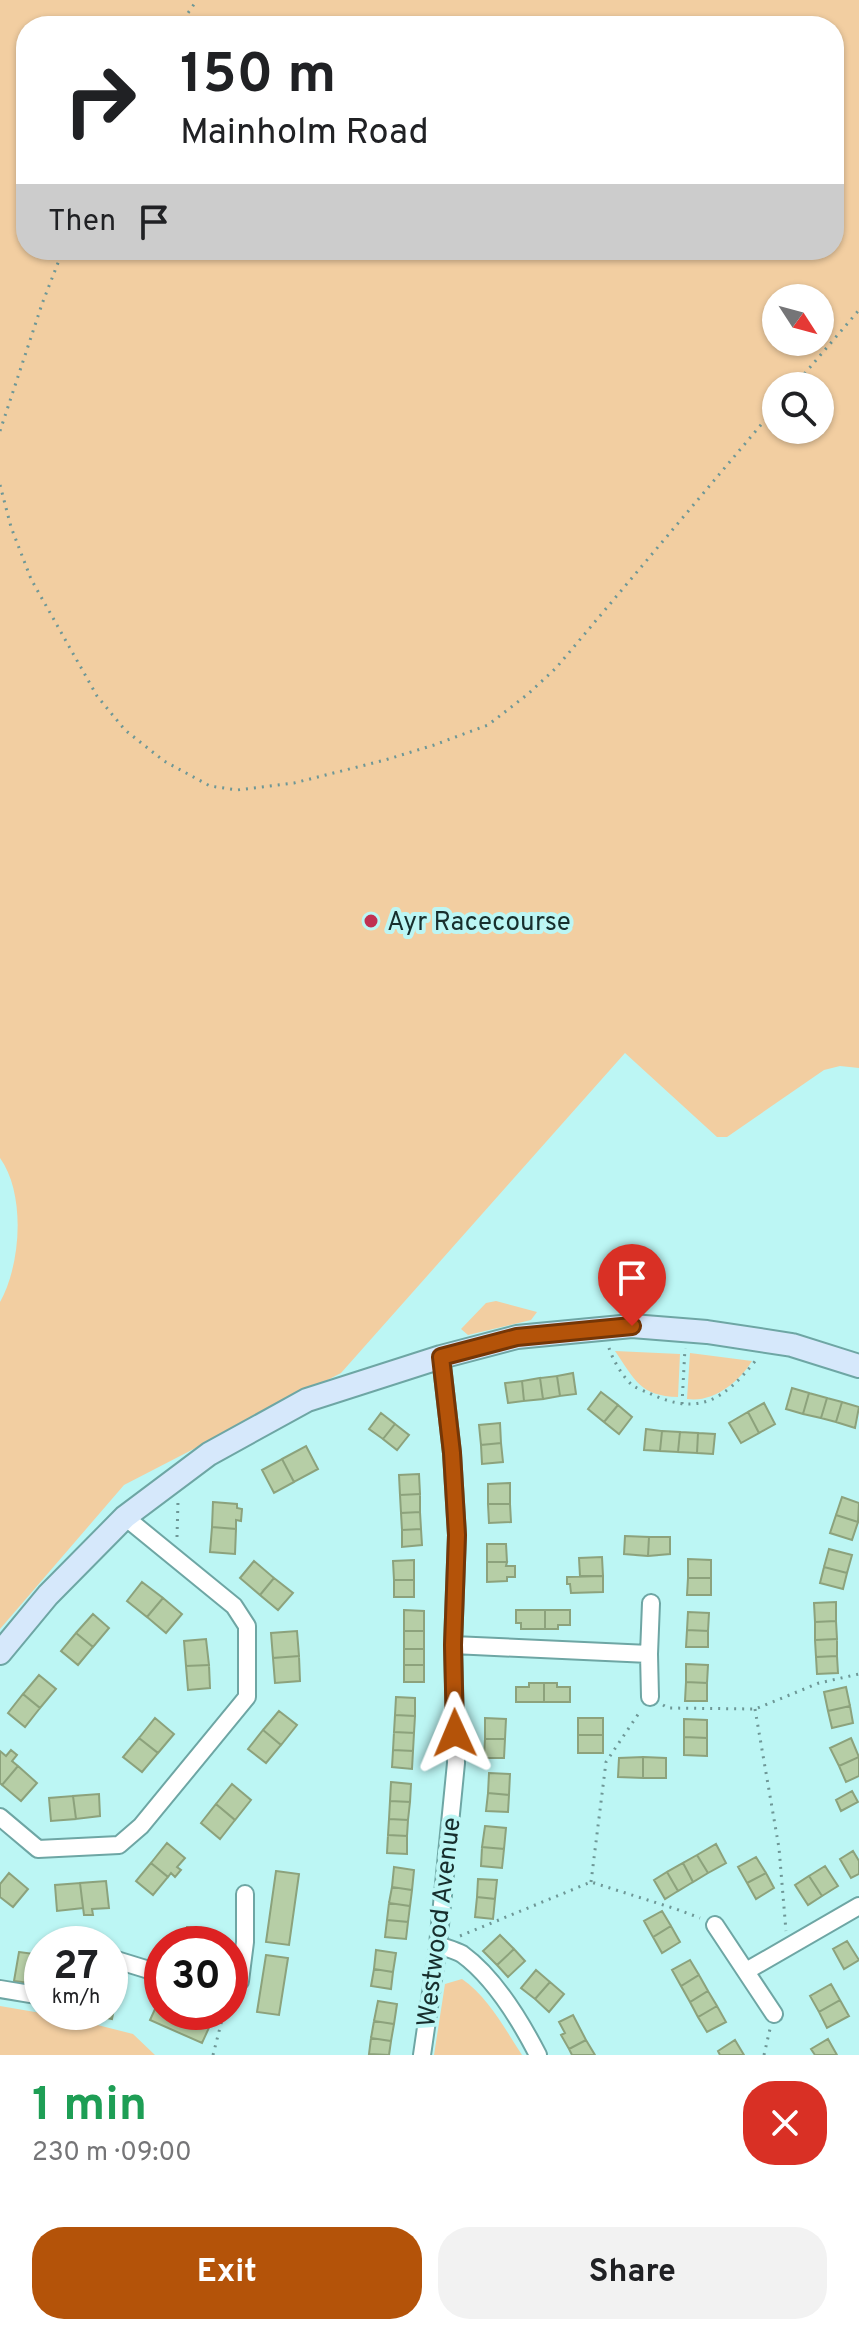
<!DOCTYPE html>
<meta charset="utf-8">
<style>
body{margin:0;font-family:Overpass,sans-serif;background:#f2f2f2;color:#202124;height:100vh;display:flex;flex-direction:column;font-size:30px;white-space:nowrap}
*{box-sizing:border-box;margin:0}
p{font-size:26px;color:#757577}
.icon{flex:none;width:44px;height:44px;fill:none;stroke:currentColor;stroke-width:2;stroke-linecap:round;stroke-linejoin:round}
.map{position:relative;height:2055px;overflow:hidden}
.details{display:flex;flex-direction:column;background:#fff;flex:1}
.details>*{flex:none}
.top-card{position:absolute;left:16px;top:16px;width:828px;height:244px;border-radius:32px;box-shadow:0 2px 6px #0004;background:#fff;color:#202124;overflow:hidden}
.needle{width:52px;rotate:126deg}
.buttons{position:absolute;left:762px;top:284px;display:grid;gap:16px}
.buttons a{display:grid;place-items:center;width:72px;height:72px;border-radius:50%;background:#fff;box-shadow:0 2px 6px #0004;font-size:40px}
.speed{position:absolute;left:24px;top:1926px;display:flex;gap:16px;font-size:40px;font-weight:700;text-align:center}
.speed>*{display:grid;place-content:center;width:104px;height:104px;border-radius:50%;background:#fff;box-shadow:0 2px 6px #0004;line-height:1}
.speed small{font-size:20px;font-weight:400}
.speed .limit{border:12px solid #d22;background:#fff;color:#111}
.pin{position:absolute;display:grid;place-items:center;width:68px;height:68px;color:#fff;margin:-82px -34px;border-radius:50% 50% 50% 0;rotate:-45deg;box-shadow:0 0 8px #0007}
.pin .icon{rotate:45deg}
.me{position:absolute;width:88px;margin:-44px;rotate:359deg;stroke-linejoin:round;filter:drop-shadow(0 0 6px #0008)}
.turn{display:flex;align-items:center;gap:28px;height:168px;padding:0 32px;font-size:36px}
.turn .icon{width:104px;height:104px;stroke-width:2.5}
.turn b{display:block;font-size:56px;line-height:68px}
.then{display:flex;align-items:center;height:76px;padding:0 32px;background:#0003;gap:16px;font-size:30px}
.round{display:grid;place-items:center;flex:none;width:84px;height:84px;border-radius:32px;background:#f2f2f2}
.headline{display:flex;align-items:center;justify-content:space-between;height:136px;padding:0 32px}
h1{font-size:48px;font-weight:700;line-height:60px;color:#1e9e55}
.cta{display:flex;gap:16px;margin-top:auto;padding:16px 32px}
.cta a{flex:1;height:92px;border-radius:32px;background:#b45309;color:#fff;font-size:32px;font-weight:700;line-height:92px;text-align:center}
.cta a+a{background:#f2f2f2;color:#202124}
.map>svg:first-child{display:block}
.green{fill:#f2cea1;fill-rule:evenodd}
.building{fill:#b6cea6;stroke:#8ca27c;stroke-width:2}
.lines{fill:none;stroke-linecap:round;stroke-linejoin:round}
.street-casing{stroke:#6ea6a4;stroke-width:20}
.secondary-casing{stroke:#6ea6a4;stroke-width:26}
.path{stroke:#6e9796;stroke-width:3;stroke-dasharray:2 6;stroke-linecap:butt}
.street{stroke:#fff;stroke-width:16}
.secondary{stroke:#d6e8fb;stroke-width:22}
.route-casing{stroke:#753606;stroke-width:20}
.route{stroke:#b45309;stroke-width:14}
.poi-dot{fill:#c03052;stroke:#bcf6f4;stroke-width:3}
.labels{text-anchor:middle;stroke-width:8;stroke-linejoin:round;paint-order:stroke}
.poi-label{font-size:26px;fill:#172e2d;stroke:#bcf6f4;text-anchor:start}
.street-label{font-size:26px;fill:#172e2d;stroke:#bcf6f4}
</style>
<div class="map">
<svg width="859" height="2055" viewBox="0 0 859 2055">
<rect width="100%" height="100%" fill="#bcf6f4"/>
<!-- green -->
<path class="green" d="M0,0H859V1068L840,1066L824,1070L727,1137H717L625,1053L341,1373L124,1485L0,1629V1302C21,1265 26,1194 0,1158ZM26,26H834V250H26ZM776,298H820V342H776ZM776,386H820V430H776Z
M496,1301L537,1312L531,1320L468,1335L461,1329L486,1303Z
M615,1351L680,1354L678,1397C640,1396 635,1380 615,1351Z
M690,1353L752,1361C739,1382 713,1403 687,1399Z
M462,1979C488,1997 505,2029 522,2055H434L445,1984Z
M0,2006L70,2018L133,2034L155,2055H0Z"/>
<!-- building -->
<path class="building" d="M573,1373L576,1394L560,1396L557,1376Z
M557,1376L560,1396L543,1399L540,1378Z
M540,1378L543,1399L524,1401L522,1381Z
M522,1381L524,1401L508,1403L505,1383Z
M792,1388L809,1393L803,1414L786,1409Z
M601,1392L618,1405L604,1422L588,1409Z
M809,1393L827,1398L821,1418L803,1414Z
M827,1398L842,1402L836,1422L821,1418Z
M842,1402L859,1407L855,1428L836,1422Z
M764,1403L775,1424L759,1433L748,1412Z
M618,1405L632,1417L619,1434L604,1422Z
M748,1412L759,1433L741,1443L729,1423Z
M381,1413L395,1424L383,1439L369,1429Z
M500,1423L501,1443L481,1445L479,1425Z
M395,1424L409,1435L397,1450L383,1439Z
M646,1429L662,1431L660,1451L644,1450Z
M662,1431L680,1432L678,1452L660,1451Z
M680,1432L698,1433L697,1453L678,1452Z
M698,1433L715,1434L713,1454L697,1453Z
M501,1443L503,1462L482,1464L481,1445Z
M306,1446L318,1469L294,1482L282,1459Z
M282,1459L294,1482L274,1493L262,1470Z
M419,1474L420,1494L400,1495L399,1475Z
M510,1483V1504H488V1484Z
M420,1494V1512L401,1513L400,1495Z
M842,1497L859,1503L858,1522L836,1515Z
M213,1502L237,1504V1508L242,1509L241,1521L236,1520V1529L212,1527Z
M488,1504H510L511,1522L489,1523Z
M420,1512L421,1529L402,1530L401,1513Z
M836,1515L858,1522L852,1540L830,1533Z
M212,1527L236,1529L235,1554L210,1552Z
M421,1529L422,1545L402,1547V1530Z
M625,1536L649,1537L648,1556L624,1554Z
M649,1537H670V1554L648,1556Z
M487,1544H506L507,1562H487Z
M829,1549L852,1555L847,1573L824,1567Z
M602,1557L603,1576H580L579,1558Z
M688,1559L711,1560V1578H688Z
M414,1560V1580H394L393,1561Z
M254,1561L274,1578L260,1595L240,1578Z
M487,1562H507L506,1566H515V1577H507V1581L487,1582Z
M824,1567L847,1573L843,1589L820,1583Z
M603,1576V1592L571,1593L570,1584H567V1577Z
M274,1578L293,1593L278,1610L260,1595Z
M688,1578H711V1595H687Z
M394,1580H414V1597H394Z
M142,1582L163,1598L147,1617L127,1601Z
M163,1598L182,1614L166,1633L147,1617Z
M836,1602V1621L815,1622L814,1603Z
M404,1610L424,1611V1631H404Z
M516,1610H545V1629H521V1623H516Z
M545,1610H570V1625H558V1629H545Z
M688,1612L709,1613L708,1631L687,1630Z
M93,1614L109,1628L93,1647L76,1633Z
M836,1621L837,1639L815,1640V1622Z
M687,1630L708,1631V1647H686Z
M297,1631L299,1656L273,1658L271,1633Z
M404,1631H424V1649H404Z
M76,1633L93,1647L78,1665L61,1651Z
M206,1639L209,1665L186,1666L184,1641Z
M837,1639V1656L816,1657L815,1640Z
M404,1649H424V1665H404Z
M299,1656L300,1681L275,1683L273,1658Z
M837,1656L838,1673L817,1674L816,1657Z
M686,1664L708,1665L707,1683L686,1682Z
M209,1665L210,1688L188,1690L186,1666Z
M404,1665H424V1682H404Z
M39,1675L56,1689L40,1708L23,1694Z
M686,1682L707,1683V1701H685Z
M529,1683H544V1702H516V1687H529Z
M544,1683H557V1687H570V1702H544Z
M846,1687L850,1706L828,1711L824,1692Z
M23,1694L40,1708L25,1727L8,1713Z
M396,1697L415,1698V1716L395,1715Z
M850,1706L853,1723L832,1728L828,1711Z
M279,1711L297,1725L281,1745L263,1730Z
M395,1715L415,1716L414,1733L394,1732Z
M155,1718L174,1734L158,1753L139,1738Z
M485,1718L506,1719L505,1739H485Z
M578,1718H603V1735H578Z
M684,1719L707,1720V1738L684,1737Z
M263,1730L281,1745L266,1763L248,1749Z
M394,1732L414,1733L413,1751L393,1750Z
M578,1735H603V1753H578Z
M684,1737L707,1738V1756L684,1755Z
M139,1738L158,1753L142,1772L123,1757Z
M851,1738L859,1757L839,1766L830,1748Z
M485,1739H505L504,1758H484Z
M11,1750L17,1755L12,1761L18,1766L2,1785L0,1783V1751L6,1756Z
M393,1750L413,1751L412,1769L392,1767Z
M643,1757L666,1758V1778H643Z
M643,1757V1778L618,1777L619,1758Z
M859,1757V1776L846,1782L839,1766Z
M18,1766L37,1783L21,1801L2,1785Z
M489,1773L510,1774L509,1795L488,1793Z
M391,1782L411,1784L410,1802L390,1801Z
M232,1784L251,1800L235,1820L216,1804Z
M852,1791L858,1802L841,1811L836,1800Z
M488,1793L509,1795L508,1812L486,1811Z
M99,1794L100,1816L76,1819L73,1796Z
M73,1796L76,1819L51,1821L49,1798Z
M390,1801L410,1802L408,1820L389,1819Z
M216,1804L235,1820L220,1839L201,1823Z
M389,1819L408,1820L407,1836L388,1835Z
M485,1826L506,1828L504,1849L482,1847Z
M388,1835L407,1836V1854L387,1853Z
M167,1843L185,1858L177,1867L181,1870L175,1877L171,1873L168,1877L151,1863Z
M716,1844L726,1863L708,1873L697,1855Z
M482,1847L504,1849L502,1868L481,1866Z
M853,1851L859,1861V1874L851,1878L840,1859Z
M697,1855L708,1873L693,1882L683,1863Z
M756,1857L766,1873L747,1883L738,1867Z
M151,1863L168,1877L153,1895L136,1881Z
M683,1863L693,1882L678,1891L667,1872Z
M825,1866L838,1886L822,1896L809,1876Z
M394,1867L414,1870L412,1890L392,1887Z
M276,1871L299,1874L289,1945L266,1942Z
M667,1872L678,1891L665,1899L654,1880Z
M9,1873L28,1889L13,1907L0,1897V1884Z
M766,1873L774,1888L756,1899L747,1883Z
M809,1876L822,1896L808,1905L795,1885Z
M478,1879L497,1880L495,1899L477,1897Z
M106,1881L109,1908L92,1909L93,1915H84L80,1883Z
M80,1883L83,1908L57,1911L55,1885Z
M392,1887L412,1890L410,1906L389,1903Z
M477,1897L495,1899L493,1919L475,1917Z
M389,1903L410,1906L408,1922L387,1920Z
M662,1911L671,1926L653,1937L644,1921Z
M387,1920L408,1922L406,1939L385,1937Z
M671,1926L680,1942L662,1953L653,1937Z
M187,1927L210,1929L208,1944H185Z
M500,1935L514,1949L497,1965L483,1951Z
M847,1941L859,1960L844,1969L833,1949Z
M514,1949L525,1961L508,1977L497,1965Z
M376,1950L396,1953L393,1972L374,1969Z
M19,1952L42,1955L37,1984L14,1981Z
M266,1955L288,1958L279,2015L257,2012Z
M690,1960L699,1975L681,1986L672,1970Z
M374,1969L393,1972L391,1989L371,1986Z
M536,1970L550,1982L535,1999L521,1988Z
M110,1972L121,1974L112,2019L91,2015V2012H110Z
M699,1975L708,1991L690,2002L681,1986Z
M550,1982L564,1994L549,2012L535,1999Z
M831,1984L840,2000L819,2012L810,1996Z
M708,1991L717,2006L698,2017L690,2002Z
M160,1998L162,1999V2012H191L212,2021L202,2043L150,2020Z
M840,2000L849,2016L827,2028L819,2012Z
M378,2001L397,2004L394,2024L374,2021Z
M717,2006L726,2022L707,2032L698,2017Z
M573,2015L586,2040L569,2049L561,2035L565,2033L559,2022Z
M374,2021L394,2024L391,2041L371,2038Z
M371,2038L391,2041L389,2055L369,2054Z
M828,2039L837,2055H815L811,2049Z
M586,2040L595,2055H572L569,2049Z
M735,2040L744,2055H720L718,2051Z"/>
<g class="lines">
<!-- street casing -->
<g class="street-casing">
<path id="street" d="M453,1645L649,1654L650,1697
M649,1654L651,1603
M0,1817L38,1849L119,1845L141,1826L247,1697V1626L234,1606L125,1517
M715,1925L774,2014
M438,1945C446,1948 455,1950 462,1954C495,1978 520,2020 538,2055
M110,1958L162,1974
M748,1970L859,1906
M230,1987L240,1981L245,1942V1894
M0,1989L42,1996
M422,2055L438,1945L456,1763L453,1645L457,1535L452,1453L441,1357"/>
</g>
<!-- secondary casing -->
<g class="secondary-casing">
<path id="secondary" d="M0,1653L48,1595L125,1517L209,1454L307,1400L441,1357L517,1337L632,1326L707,1332L792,1345L859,1366"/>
</g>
<!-- path -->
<path class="path" d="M179,26L197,0
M794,386L859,310
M0,431L42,304L63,250
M0,485L11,527L31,579L97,696L125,730L164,761L210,786L237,790L294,783L385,760L434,745L488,725L528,694L556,668L776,407
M609,1348C613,1360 622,1376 632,1385C636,1388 644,1391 649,1393C698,1417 724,1400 756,1360
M682,1404L685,1348
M177,1537L178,1501
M663,1705L668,1708L755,1709L819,1683L859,1674
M755,1709L779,1848L786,1931
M591,1882L606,1762L641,1710
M460,1936L591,1882L676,1909L700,1918
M213,2055L224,2012
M764,2055L770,2029"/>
<!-- street -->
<use href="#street" class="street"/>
<!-- secondary -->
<use href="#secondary" class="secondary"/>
</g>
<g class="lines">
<!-- route casing -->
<g class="route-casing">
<path id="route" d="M455,1733L453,1645L457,1535L452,1453L441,1357L517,1337L632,1326"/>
</g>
<!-- route -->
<use href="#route" class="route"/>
</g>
<!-- markers -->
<circle class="poi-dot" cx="371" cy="921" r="8"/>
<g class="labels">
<!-- poi labels -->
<g class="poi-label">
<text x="387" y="930">Ayr Racecourse</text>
</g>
<!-- street labels -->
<g class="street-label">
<text transform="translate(438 1922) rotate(-83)" y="9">Westwood Avenue</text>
</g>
</g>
</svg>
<div class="buttons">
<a><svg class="needle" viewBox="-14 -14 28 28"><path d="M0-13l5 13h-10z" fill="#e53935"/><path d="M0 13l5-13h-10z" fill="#757577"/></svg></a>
<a><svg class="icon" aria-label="search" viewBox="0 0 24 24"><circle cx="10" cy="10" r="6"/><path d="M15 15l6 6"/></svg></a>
</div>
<div class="speed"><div>27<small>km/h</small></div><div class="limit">30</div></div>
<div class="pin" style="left:632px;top:1326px;background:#d93025"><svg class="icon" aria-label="arrive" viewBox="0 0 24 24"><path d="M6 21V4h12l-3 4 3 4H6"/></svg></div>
<svg class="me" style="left:455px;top:1733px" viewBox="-20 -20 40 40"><path d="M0-17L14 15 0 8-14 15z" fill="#b45309" stroke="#fff" stroke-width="4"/></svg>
<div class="top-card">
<div class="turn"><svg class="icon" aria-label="right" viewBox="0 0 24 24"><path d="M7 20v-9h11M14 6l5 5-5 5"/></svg><div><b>150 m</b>Mainholm Road</div></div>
<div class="then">Then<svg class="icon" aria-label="arrive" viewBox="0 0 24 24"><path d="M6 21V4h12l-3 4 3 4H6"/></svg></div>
</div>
</div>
<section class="details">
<div class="headline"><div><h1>1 min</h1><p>230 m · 09:00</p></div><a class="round" style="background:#d93025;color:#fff"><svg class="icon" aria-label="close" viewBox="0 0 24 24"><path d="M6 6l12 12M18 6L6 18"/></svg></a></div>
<div class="cta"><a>Exit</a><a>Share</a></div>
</section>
